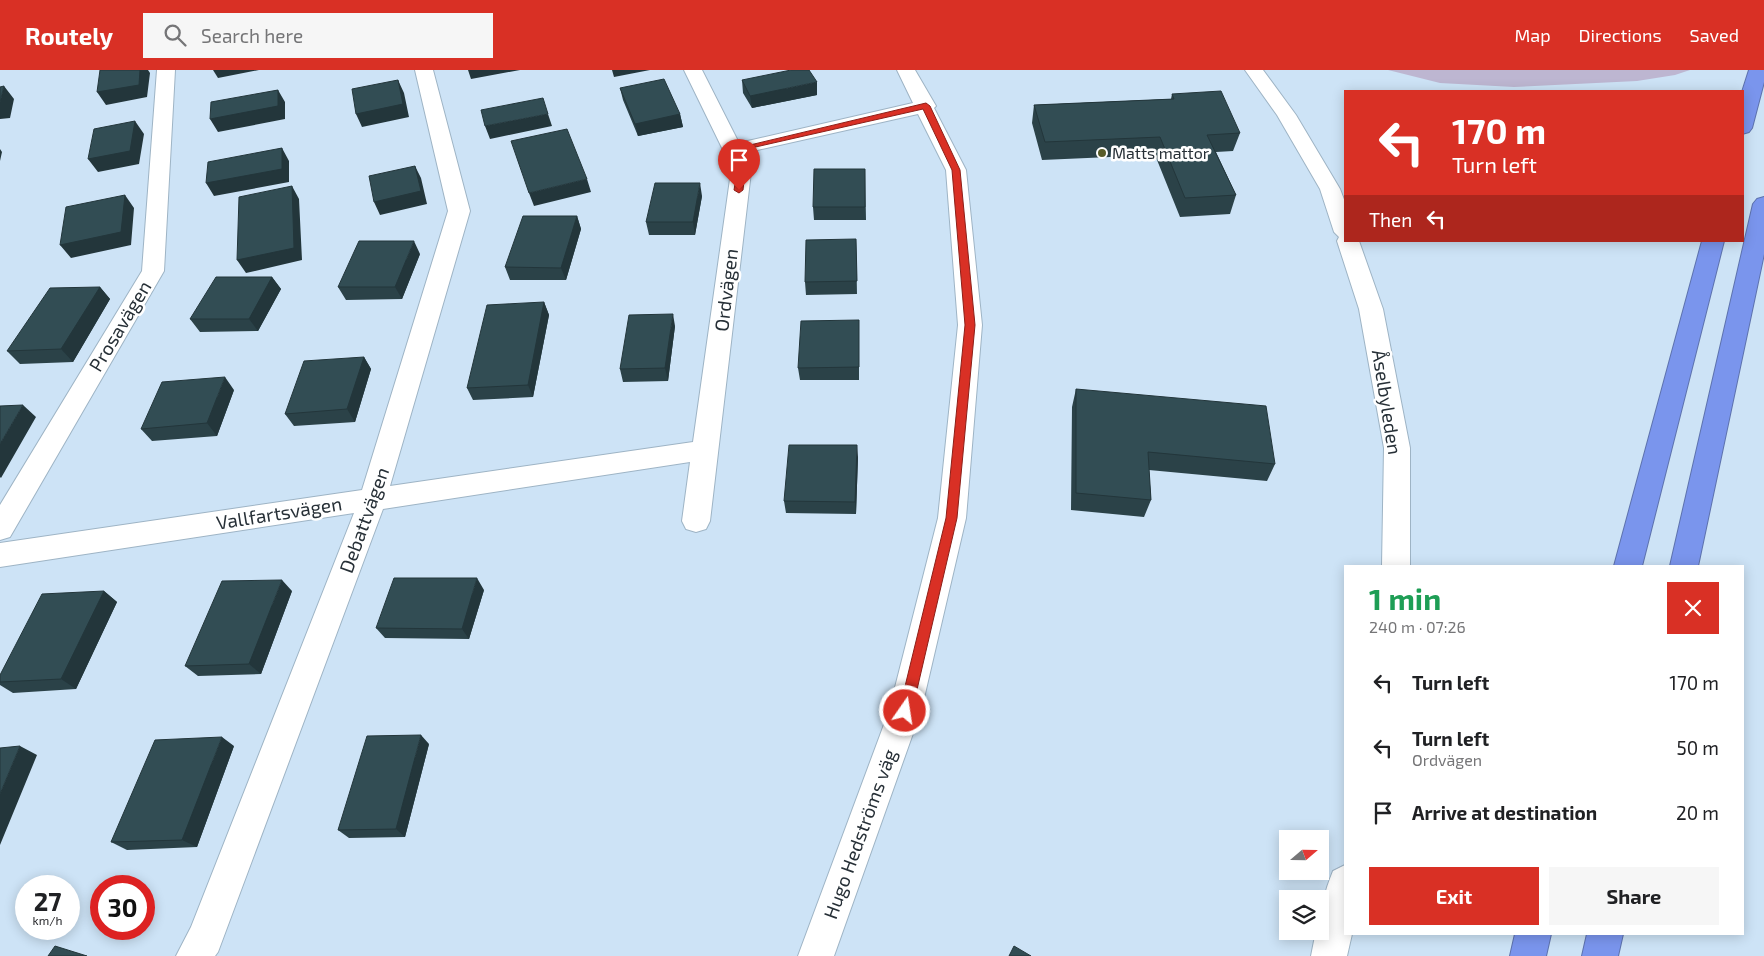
<!DOCTYPE html>
<meta charset="utf-8">
<style>
body{margin:0;font-family:"Exo 2",sans-serif;background:#f6f6f6;color:#202124;height:100vh;display:flex;flex-direction:column;font-size:19px;white-space:nowrap}
*{box-sizing:border-box;margin:0}
p{font-size:16px;color:#757577}
.icon{flex:none;width:28px;height:28px;fill:none;stroke:currentColor;stroke-width:2;stroke-linecap:round;stroke-linejoin:round}
.map{position:relative;flex:1;overflow:hidden}
.drawer{position:absolute;left:1344px;top:495px;width:400px;height:370px;display:flex;flex-direction:column;background:#fff;border-radius:0px;box-shadow:0 2px 12px #0003}
.drawer>*{flex:none}
.guide{position:absolute;left:1344px;top:20px;width:400px;height:152px;border-radius:0px;box-shadow:0 2px 12px #0003;background:#d93025;color:#fff;overflow:hidden}
.needle{width:32px;rotate:70deg}
.controls{position:absolute;left:1279px;top:760px;display:grid;gap:10px}
.controls a{display:grid;place-items:center;width:50px;height:50px;border-radius:0px;background:#fff;box-shadow:0 2px 12px #0003;font-size:25px}
.speed{position:absolute;left:15px;top:805px;display:flex;gap:10px;font-size:25px;font-weight:700;text-align:center}
.speed>*{display:grid;place-content:center;width:65px;height:65px;border-radius:50%;background:#fff;box-shadow:0 2px 12px #0003;line-height:1}
.speed small{font-size:12px;font-weight:400}
.speed .limit{border:8px solid #d22;background:#fff;color:#111}
.pin{position:absolute;display:grid;place-items:center;width:42px;height:42px;color:#fff;margin:-51px -21px;border-radius:50% 50% 50% 0;rotate:-45deg;box-shadow:0 0 5px #0007}
.pin .icon{rotate:45deg}
.me{position:absolute;width:55px;margin:-28px;rotate:13deg;stroke-linejoin:round;filter:drop-shadow(0 0 4px #0008)}
.turn{display:flex;align-items:center;gap:18px;height:105px;padding:0 25px;font-size:22px}
.turn .icon{width:65px;height:65px;stroke-width:2.5}
.turn b{display:block;font-size:35px;line-height:42px}
.then{display:flex;align-items:center;height:48px;padding:0 25px;background:#0003;gap:10px;font-size:19px}
.round{display:grid;place-items:center;flex:none;width:52px;height:52px;border-radius:0px;background:#f6f6f6}
.headline{display:flex;align-items:center;justify-content:space-between;height:85px;padding:0 25px}
h1{font-size:30px;font-weight:700;line-height:38px;color:#1e9e55}
.cta{display:flex;gap:10px;margin-top:auto;padding:10px 25px}
.cta a{flex:1;height:58px;border-radius:0px;background:#d93025;color:#fff;font-size:20px;font-weight:700;line-height:58px;text-align:center}
.cta a+a{background:#f6f6f6;color:#202124}
ul{padding:0;list-style:none}
li{display:flex;align-items:center;gap:15px;height:65px;padding:0 25px}
li div{flex:1}
li b{display:block;font-size:19px}
li em{font-style:normal}
header{display:flex;align-items:center;gap:30px;box-sizing:border-box;height:70px;padding:0 25px;background:#d93025;color:#fff}
header strong{font-size:24px}
nav{display:flex;gap:28px;margin-inline-start:auto;font-size:18px}
.search{width:350px;height:45px;background:#f6f6f6;display:flex;align-items:center;gap:12px;box-sizing:border-box;padding:0 18px;border-radius:0px;color:#757577;font-size:19px}
.map>svg:first-child{display:block}
.green{fill:#bdb6d1}
.lines{fill:none;stroke-linecap:round;stroke-linejoin:round}
.minor-casing{stroke:#9eb4c5;stroke-width:2}
.highway-casing{stroke:#5d72ad;stroke-width:2}
.minor{fill:#fff;fill-rule:evenodd}
.highway{fill:#7a95ed;fill-rule:evenodd}
.wall{fill:#2b4248}
.shaded-wall{fill:#23363b}
.building{fill:#324d54;stroke:#23363b}
.route{fill:#d93025;stroke:#8d1f18}
.poi-dot{fill:#585c29;stroke:#fff;stroke-width:2}
.labels{text-anchor:middle;stroke-width:5;stroke-linejoin:round;paint-order:stroke}
.far-poi-label{font-size:16px;fill:#273037;stroke:#fff;text-anchor:start}
.street-label{font-size:19px;fill:#273037;stroke:#fff}
</style>
<header>
<strong>Routely</strong>
<div class="search"><svg class="icon" aria-label="search" viewBox="0 0 24 24"><circle cx="10" cy="10" r="6"/><path d="M15 15l6 6"/></svg>Search here</div>
<nav><a>Map</a><a>Directions</a><a>Saved</a></nav>
</header>
<div class="map">
<svg width="1764" height="886" viewBox="0 0 1764 886">
<rect width="100%" height="100%" fill="#cde3f6"/>
<!-- green -->
<path class="green" d="M1388,0H1690L1675,5L1637,11L1514,17L1440,13Z"/>
<g class="lines">
<!-- minor casing -->
<g class="minor-casing">
<path id="minor" d="M157,0H175L164,201L10,467L0,470V435L142,201Z
M415,0H433L470,141L390,416L693,372L731,102L723,80L684,0H702L739,73L913,33L897,0H915L936,36L934,38L966,100L982,255L966,448L921,641L834,886H798L889,641L938,448L958,255L946,100L918,44L744,83L751,102L710,451L706,459L696,462L686,459L682,451L690,392L383,439L218,882L215,886H176L191,857L354,443L0,497V473L362,420L448,141Z
M1245,0H1263L1296,45L1340,119L1345,132V171H1359L1383,239L1410,378V496H1382L1384,378L1359,239L1337,171L1339,167L1334,162L1320,119L1277,45Z
M1345,795V864H1352L1347,886H1311L1316,861H1320C1320,840 1325,820 1333,801Z"/>
</g>
<!-- highway casing -->
<g class="highway-casing">
<path id="highway" d="M1749,0H1764V12L1752,58L1749,62L1742,64V22Z
M1764,127V184L1698,496H1670L1753,134L1757,129Z
M1702,171H1724L1642,496H1614Z
M1515,864H1551L1546,886H1510Z
M1587,864H1623L1618,886H1582Z"/>
</g>
<!-- minor -->
<use href="#minor" class="minor"/>
<!-- highway -->
<use href="#highway" class="highway"/>
</g>
<!-- wall -->
<path class="wall" d="M742,10L817,25L752,38L743,23Z
M620,18L680,44L683,57L638,66L623,30Z
M1172,24L1240,63L1233,81L1216,82L1236,125L1230,144L1180,147L1155,85L1042,90L1032,53L1034,35L1171,29Z
M865,99L866,150H814L813,137Z
M702,126L695,165H649L646,152Z
M577,146L581,159L566,210H510L505,197Z
M856,169L857,224L806,225L805,212Z
M420,184L402,229L346,230L338,217Z
M272,207L281,219L258,261L200,262L190,249Z
M100,217L110,229L73,292L20,294L7,281Z
M544,232L549,245L533,327L473,330L467,318Z
M859,250V310H800L798,298Z
M675,256L668,311L623,312L620,299Z
M364,287L371,299L355,352L294,356L285,344Z
M1076,319L1275,394L1267,411L1149,400L1151,430L1144,447L1071,440L1072,337Z
M234,320L217,366L152,371L141,359Z
M858,387L856,444L786,443L784,431Z
M484,520L469,569L385,568L376,558Z
M104,521L117,532L76,619L13,623L0,615V605Z
M292,521L261,604L198,606L185,596Z
M429,674L405,767L349,768L338,760Z
M234,676L197,777L127,780L111,772Z"/>
<!-- shaded-wall -->
<path class="shaded-wall" d="M140,0H148L150,3L147,27L106,35L97,22Z
M213,0H259L218,8Z
M468,0H520L471,9Z
M612,0H650L614,7Z
M398,10L404,23L409,47L362,57L356,44Z
M817,12V25L752,38L750,26Z
M4,16L14,29L10,48L0,49V32Z
M278,20L285,32V49L218,62L210,49Z
M548,44L552,56L490,69L485,56Z
M680,44L683,57L638,66L635,54Z
M135,51L144,64L139,94L98,102L88,89Z
M282,78L289,91V112L214,126L206,113Z
M0,79L2,82L0,91Z
M415,96L421,108L427,134L380,145L374,132Z
M587,109L591,122L534,136L529,123Z
M700,113L702,126L695,165L693,152Z
M292,116L299,129L302,190L246,203L237,190Z
M125,125L134,138L131,175L71,188L60,175Z
M577,146L581,159L566,210L561,198Z
M414,171L420,184L402,229L395,217Z
M272,207L281,219L258,261L249,249Z
M100,217L110,229L73,292L61,279Z
M544,232L549,245L533,327L528,315Z
M673,244L675,256L668,311L665,298Z
M364,287L371,299L355,352L347,339Z
M225,307L234,320L217,366L207,353Z
M23,335L36,347L1,408L0,407V374Z
M857,375L858,387L856,444L855,432Z
M477,508L484,520L469,569L462,559Z
M282,510L292,521L261,604L249,594Z
M104,521L117,532L76,619L61,609Z
M421,665L429,674L405,767L396,759Z
M222,667L234,676L197,777L182,770Z
M20,676L37,685L0,775V724Z"/>
<!-- building -->
<path class="building" d="M100,0H140L139,15L97,22Z
M791,0H809L817,12L750,26L742,10Z
M664,9L680,44L635,54L620,18Z
M398,10L403,34L356,44L352,19Z
M4,16L0,32V17Z
M278,20V36L210,49L211,32Z
M1221,21L1240,63L1207,65L1236,125L1185,128L1160,67L1045,72L1034,35L1174,29L1172,24Z
M543,28L548,44L485,56L481,40Z
M135,51L130,81L88,89L94,59Z
M567,59L587,109L529,123L511,71Z
M282,78V99L206,113L208,92Z
M415,96L421,121L374,132L369,106Z
M814,99H865V137H813Z
M655,113H700L693,152H646Z
M292,116L294,178L237,190L239,127Z
M125,125L121,162L60,175L66,137Z
M523,146H577L561,198L505,197Z
M856,169L857,211L805,212L806,170Z
M359,171H414L395,217H338Z
M216,207H272L249,249H190Z
M100,217L61,279L7,281L50,218Z
M544,232L528,315L467,318L487,235Z
M673,244L665,298L620,299L629,245Z
M859,250V297L798,298L801,251Z
M364,287L347,339L285,344L304,291Z
M225,307L207,353L141,359L162,312Z
M1076,319L1266,336L1275,394L1148,382L1151,430L1076,423Z
M23,335L0,374V336Z
M789,375H857L855,432L784,431Z
M394,508H477L462,559L376,558Z
M282,510L249,594L185,596L222,511Z
M104,521L61,609L0,612V605L42,524Z
M421,665L396,759L338,760L367,666Z
M222,667L182,770L111,772L155,670Z
M20,676L0,724V678Z
M55,876L87,886H48Z
M1014,876L1031,886H1009Z"/>
<!-- route -->
<path class="route" d="M926,33L930,36L960,100L975,255L957,448L912,641L910,645L905,647L901,645L899,641L946,448L965,255L952,100L923,39L738,81L745,102L743,120L739,123L734,120L737,102L729,80Z"/>
<!-- markers -->
<circle class="poi-dot" cx="1102" cy="83" r="5"/>
<g class="labels">
<!-- far-poi labels -->
<g class="far-poi-label">
<text x="1112" y="89">Matts mattor</text>
</g>
<!-- street labels -->
<g class="street-label">
<text transform="translate(726 220) rotate(-83)" y="7">Ordvägen</text>
<text transform="translate(120 256) rotate(-59)" y="7">Prosavägen</text>
<text transform="translate(1387 332) rotate(81)" y="7">Åselbyleden</text>
<text transform="translate(279 443) rotate(-9)" y="7">Vallfartsvägen</text>
<text transform="translate(364 450) rotate(-70)" y="7">Debattvägen</text>
<text transform="translate(860 764) rotate(-70)" y="7">Hugo Hedströms väg</text>
</g>
</g>
</svg>
<div class="controls">
<a><svg class="needle" viewBox="-14 -14 28 28"><path d="M0-13l5 13h-10z" fill="#e53935"/><path d="M0 13l5-13h-10z" fill="#757577"/></svg></a>
<a><svg class="icon" aria-label="layers" viewBox="0 0 24 24"><path d="M12 4l9 5-9 5-9-5zM3 14l9 5 9-5"/></svg></a>
</div>
<div class="speed"><div>27<small>km/h</small></div><div class="limit">30</div></div>
<div class="pin" style="left:739px;top:120px;background:#d93025"><svg class="icon" aria-label="arrive" viewBox="0 0 24 24"><path d="M6 21V4h12l-3 4 3 4H6"/></svg></div>
<svg class="me" style="left:905px;top:641px" viewBox="-20 -20 40 40"><circle r="17" fill="#d93025" stroke="#fff" stroke-width="3"/><path d="M0-11L8 9 0 5-8 9z" fill="#fff"/></svg>
<div class="guide">
<div class="turn"><svg class="icon" aria-label="left" viewBox="0 0 24 24"><path d="M17 20v-9H6M10 6l-5 5 5 5"/></svg><div><b>170 m</b>Turn left</div></div>
<div class="then">Then<svg class="icon" aria-label="left" viewBox="0 0 24 24"><path d="M17 20v-9H6M10 6l-5 5 5 5"/></svg></div>
</div>
<section class="drawer">
<div class="headline"><div><h1>1 min</h1><p>240 m · 07:26</p></div><a class="round" style="background:#d93025;color:#fff"><svg class="icon" aria-label="close" viewBox="0 0 24 24"><path d="M6 6l12 12M18 6L6 18"/></svg></a></div>
<ul>
<li><svg class="icon" aria-label="left" viewBox="0 0 24 24"><path d="M17 20v-9H6M10 6l-5 5 5 5"/></svg><div><b>Turn left</b></div><em>170 m</em></li>
<li><svg class="icon" aria-label="left" viewBox="0 0 24 24"><path d="M17 20v-9H6M10 6l-5 5 5 5"/></svg><div><b>Turn left</b><p>Ordvägen</p></div><em>50 m</em></li>
<li><svg class="icon" aria-label="arrive" viewBox="0 0 24 24"><path d="M6 21V4h12l-3 4 3 4H6"/></svg><div><b>Arrive at destination</b></div><em>20 m</em></li>
</ul>
<div class="cta"><a>Exit</a><a>Share</a></div>
</section>
</div>
